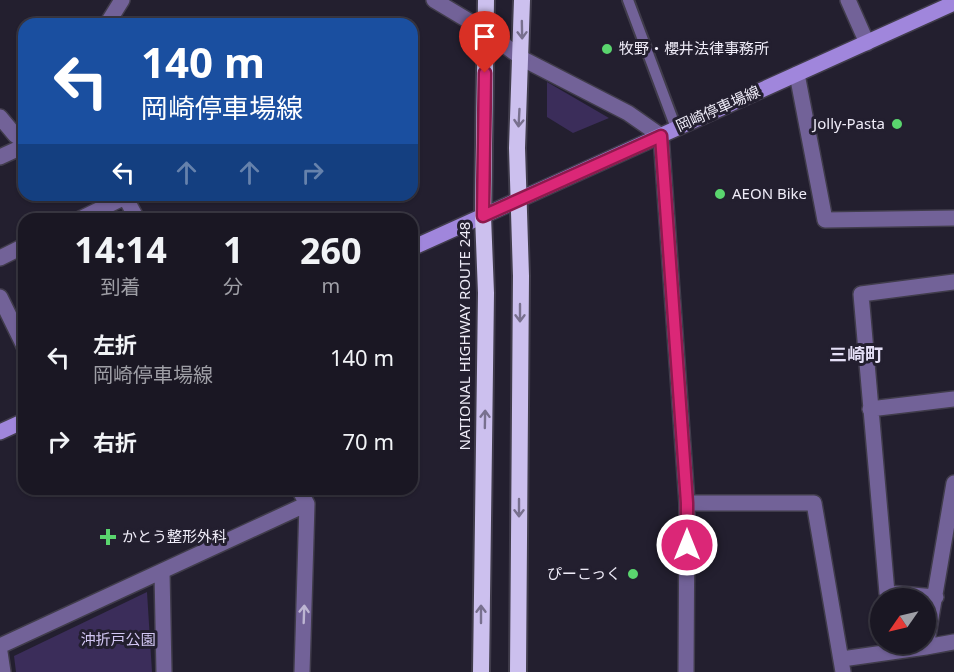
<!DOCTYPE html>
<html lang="ja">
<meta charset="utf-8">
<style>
body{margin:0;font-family:"Noto Sans","Noto Sans JP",sans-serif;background:#272430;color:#f1f3f6;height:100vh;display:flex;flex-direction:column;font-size:22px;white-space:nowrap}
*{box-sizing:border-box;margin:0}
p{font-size:20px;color:#9f9fa6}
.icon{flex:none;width:33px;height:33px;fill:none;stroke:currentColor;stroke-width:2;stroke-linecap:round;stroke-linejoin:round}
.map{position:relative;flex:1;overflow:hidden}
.details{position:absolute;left:18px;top:213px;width:400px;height:282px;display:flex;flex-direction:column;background:#1a1723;border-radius:18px;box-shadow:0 2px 4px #0004,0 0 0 2px #383641}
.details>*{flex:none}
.top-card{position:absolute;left:18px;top:18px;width:400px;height:183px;border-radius:18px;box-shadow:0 2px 4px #0004,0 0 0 2px #383641;background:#1a4fa0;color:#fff;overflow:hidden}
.needle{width:39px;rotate:236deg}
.tools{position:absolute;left:870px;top:588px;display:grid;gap:12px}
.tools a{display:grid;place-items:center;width:66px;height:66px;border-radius:50%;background:#1a1723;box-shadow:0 2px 4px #0004,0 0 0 2px #383641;font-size:30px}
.pin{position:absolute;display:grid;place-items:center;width:51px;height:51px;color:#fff;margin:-62px -26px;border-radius:50% 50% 50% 0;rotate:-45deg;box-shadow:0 0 6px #0007}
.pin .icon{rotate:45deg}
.me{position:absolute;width:66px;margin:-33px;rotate:0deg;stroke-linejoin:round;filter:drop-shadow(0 0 4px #0008)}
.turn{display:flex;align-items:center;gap:21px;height:126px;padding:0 24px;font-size:27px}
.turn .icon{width:78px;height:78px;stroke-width:2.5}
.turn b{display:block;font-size:42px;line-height:51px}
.lanes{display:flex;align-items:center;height:57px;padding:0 24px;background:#0003;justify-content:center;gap:30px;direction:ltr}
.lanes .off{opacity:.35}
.eta{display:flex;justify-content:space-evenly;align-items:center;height:102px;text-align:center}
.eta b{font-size:36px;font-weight:700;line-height:42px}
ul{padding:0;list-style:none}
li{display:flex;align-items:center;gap:18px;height:84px;padding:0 24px}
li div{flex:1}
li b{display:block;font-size:22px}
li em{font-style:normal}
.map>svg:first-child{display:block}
.green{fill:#3b2d5a}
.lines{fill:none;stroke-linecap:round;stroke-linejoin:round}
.service-casing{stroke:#403c4b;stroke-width:14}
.minor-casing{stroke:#403c4b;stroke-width:18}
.tertiary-casing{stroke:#403c4b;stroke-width:18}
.secondary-casing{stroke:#403c4b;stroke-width:18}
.trunk-casing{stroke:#403c4b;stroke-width:20}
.service{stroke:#726298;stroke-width:10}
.minor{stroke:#726298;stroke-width:15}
.tertiary{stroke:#726298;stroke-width:15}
.secondary{stroke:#a086dc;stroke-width:15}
.trunk{stroke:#ccc0ee;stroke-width:16}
.oneway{stroke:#78708e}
.oneway2{stroke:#bdb5d2}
.route-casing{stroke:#8e194d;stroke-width:15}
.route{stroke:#db2777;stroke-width:10}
.poi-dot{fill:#5ad56e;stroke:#231f2f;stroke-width:2}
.labels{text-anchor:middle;stroke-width:6;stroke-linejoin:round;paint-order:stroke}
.poi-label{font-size:15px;fill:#efecf8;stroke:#231f2f;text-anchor:start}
.street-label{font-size:15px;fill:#efecf8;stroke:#231f2f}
.park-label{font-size:15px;fill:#d3c7f4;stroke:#231f2f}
.quarter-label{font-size:18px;font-weight:bold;fill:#e5e0f7;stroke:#231f2f}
</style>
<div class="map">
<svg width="954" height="672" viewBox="0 0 954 672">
<rect width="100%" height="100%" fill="#231f2f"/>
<!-- green -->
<path class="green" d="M547,82L609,118L573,133L547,117Z
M147,592L152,672H16L14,656Z"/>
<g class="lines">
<!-- service casing -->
<g class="service-casing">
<path id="service" d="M628,0L676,128"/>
</g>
<!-- minor casing -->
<g class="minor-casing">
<path id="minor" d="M848,0L867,43
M107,24L122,0
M523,59L628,113L661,136L687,503L686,672
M797,74L825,220L954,218
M0,117L15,135L24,141
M0,157L24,146
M124,195L137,219
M80,219L129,195
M0,258L24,246
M0,297L24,346
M870,409L954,399
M299,489L307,504L302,672
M687,503H814L843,672
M162,572L164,672
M936,597L887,593L861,294L954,282
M0,646L307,504
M926,647L954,642
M0,652L3,672
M842,659L926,647L954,483"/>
</g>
<!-- tertiary casing -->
<g class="tertiary-casing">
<path id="tertiary" d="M434,0L484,30L523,59"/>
</g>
<!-- secondary casing -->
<g class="secondary-casing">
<path id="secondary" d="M412,248L954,3
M0,432L24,421"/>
</g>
<!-- trunk casing -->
<g class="trunk-casing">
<path id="trunk" d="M481,672L486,293L483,216L486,0
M518,672L521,276L517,148L522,0"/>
</g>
<!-- service -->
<use href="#service" class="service"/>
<!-- minor -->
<use href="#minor" class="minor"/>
<!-- tertiary -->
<use href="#tertiary" class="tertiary"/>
<!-- secondary -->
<use href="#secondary" class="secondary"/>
<!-- trunk -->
<use href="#trunk" class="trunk"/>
</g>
<!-- one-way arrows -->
<defs><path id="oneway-shaft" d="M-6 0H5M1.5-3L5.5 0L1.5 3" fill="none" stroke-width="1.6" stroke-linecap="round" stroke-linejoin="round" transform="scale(1.5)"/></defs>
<g class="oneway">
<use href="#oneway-shaft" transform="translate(522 30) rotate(89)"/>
<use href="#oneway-shaft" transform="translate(519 118) rotate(93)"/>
<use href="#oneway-shaft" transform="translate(520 313) rotate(90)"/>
<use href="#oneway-shaft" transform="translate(485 419) rotate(-89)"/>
<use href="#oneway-shaft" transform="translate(519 508) rotate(90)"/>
<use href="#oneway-shaft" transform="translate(481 614) rotate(-90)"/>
</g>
<use class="oneway2" href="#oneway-shaft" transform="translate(304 614) rotate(-88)"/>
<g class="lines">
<!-- route casing -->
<g class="route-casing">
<path id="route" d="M485,73L483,216L661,136L687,503V545"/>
</g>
<!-- route -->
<use href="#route" class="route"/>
</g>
<!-- markers -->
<g class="poi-dot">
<circle cx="607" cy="49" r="6"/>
<circle cx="897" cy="124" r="6"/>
<circle cx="720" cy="194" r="6"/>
<path d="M105 528h6v6h6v6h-6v6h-6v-6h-6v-6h6z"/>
<circle cx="633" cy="574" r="6"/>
</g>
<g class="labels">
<!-- poi labels -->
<g class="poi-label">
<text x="619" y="54">牧野・櫻井法律事務所</text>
<text x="885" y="129" text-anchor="end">Jolly-Pasta</text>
<text x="732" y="199">AEON Bike</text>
<text x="122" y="542">かとう整形外科</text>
<text x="621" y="579" text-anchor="end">ぴーこっく</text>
</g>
<!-- street labels -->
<g class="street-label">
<text transform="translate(718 109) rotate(-24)" y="5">岡崎停車場線</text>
<text transform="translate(465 336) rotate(-90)" y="5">NATIONAL HIGHWAY ROUTE 248</text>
</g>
<!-- park labels -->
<g class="park-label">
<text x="118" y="645">沖折戸公園</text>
</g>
<!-- quarter labels -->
<g class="quarter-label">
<text x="856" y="361">三崎町</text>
</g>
</g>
</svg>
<div class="tools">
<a><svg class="needle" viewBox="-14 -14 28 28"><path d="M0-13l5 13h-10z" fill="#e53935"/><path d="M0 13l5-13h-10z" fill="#9f9fa6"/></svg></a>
</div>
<div class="pin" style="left:485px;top:73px;background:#d93025"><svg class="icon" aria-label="arrive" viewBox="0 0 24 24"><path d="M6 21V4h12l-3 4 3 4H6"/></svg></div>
<svg class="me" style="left:687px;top:545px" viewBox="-20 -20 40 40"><circle r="17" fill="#db2777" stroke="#fff" stroke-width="3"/><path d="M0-11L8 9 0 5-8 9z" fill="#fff"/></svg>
<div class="top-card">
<div class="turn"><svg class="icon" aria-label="left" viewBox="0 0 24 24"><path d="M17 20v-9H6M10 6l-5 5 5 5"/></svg><div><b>140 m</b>岡崎停車場線</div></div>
<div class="lanes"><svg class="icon" aria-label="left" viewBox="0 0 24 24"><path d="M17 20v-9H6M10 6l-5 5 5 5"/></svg><svg class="icon off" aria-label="ahead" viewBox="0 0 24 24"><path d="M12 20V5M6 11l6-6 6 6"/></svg><svg class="icon off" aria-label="ahead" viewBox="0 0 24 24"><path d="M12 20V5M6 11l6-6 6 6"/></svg><svg class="icon off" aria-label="right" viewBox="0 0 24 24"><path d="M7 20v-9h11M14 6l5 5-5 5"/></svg></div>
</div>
<section class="details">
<div class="eta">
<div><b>14:14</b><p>到着</p></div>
<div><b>1</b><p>分</p></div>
<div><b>260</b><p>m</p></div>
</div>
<ul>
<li><svg class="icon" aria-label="left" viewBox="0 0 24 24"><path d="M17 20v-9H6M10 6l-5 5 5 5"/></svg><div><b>左折</b><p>岡崎停車場線</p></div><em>140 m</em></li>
<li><svg class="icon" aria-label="right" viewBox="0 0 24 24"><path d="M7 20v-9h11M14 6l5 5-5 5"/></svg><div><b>右折</b></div><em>70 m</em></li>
</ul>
</section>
</div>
